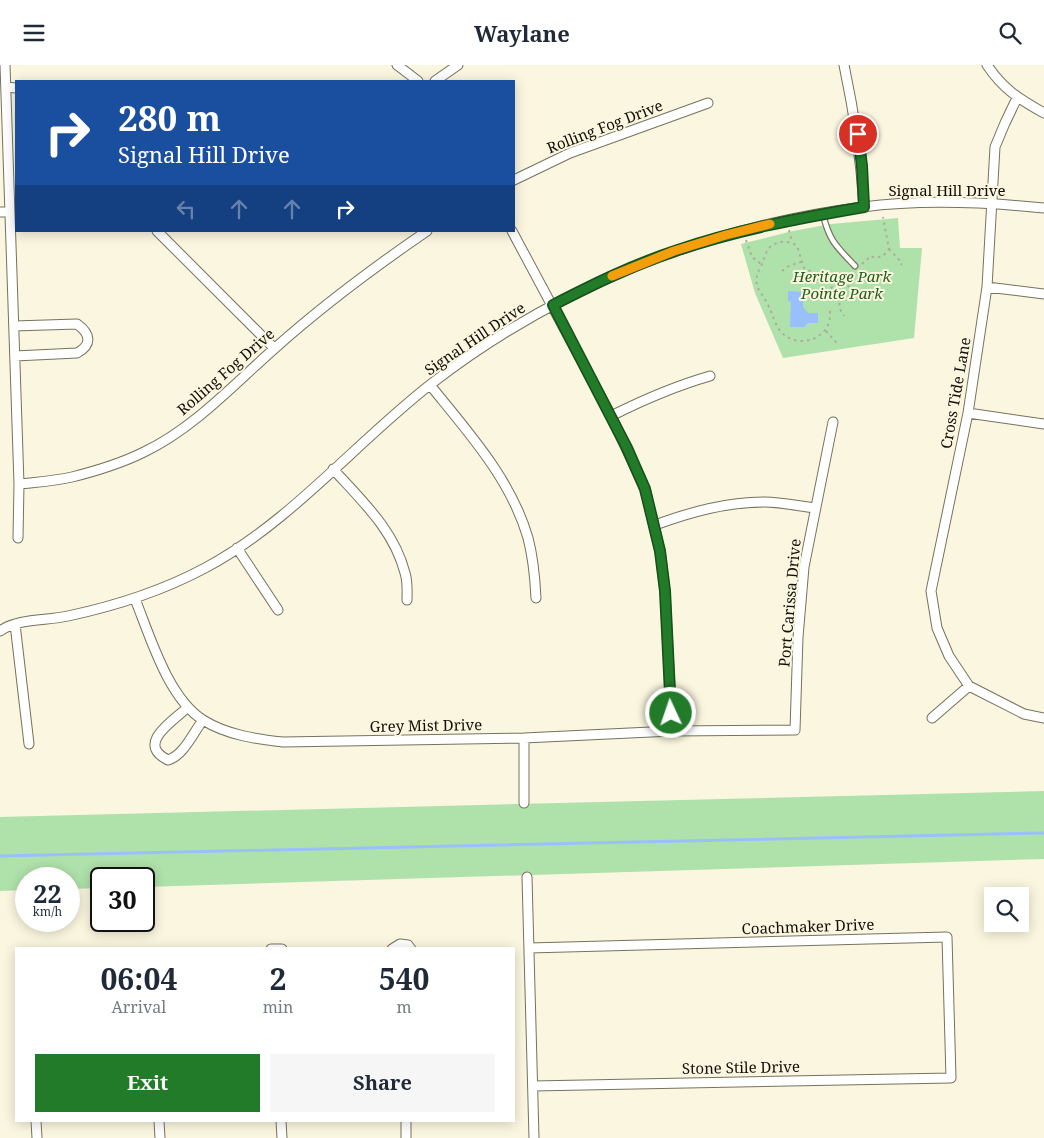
<!DOCTYPE html>
<style>
body{margin:0;font-family:"Noto Serif",serif;background:#f6f6f7;color:#1f2937;height:100vh;display:flex;flex-direction:column;font-size:19px;white-space:nowrap}
*{box-sizing:border-box;margin:0}
p{font-size:16px;color:#747a83}
.icon{flex:none;width:28px;height:28px;fill:none;stroke:currentColor;stroke-width:2;stroke-linecap:round;stroke-linejoin:round}
.map{position:relative;flex:1;overflow:hidden}
.details{position:absolute;left:15px;top:882px;width:500px;height:175px;display:flex;flex-direction:column;background:#fff;border-radius:0px;box-shadow:0 2px 12px #0003}
.details>*{flex:none}
.hud{position:absolute;left:15px;top:15px;width:500px;height:152px;border-radius:0px;box-shadow:0 2px 12px #0003;background:#1a4fa0;color:#fff;overflow:hidden}
.controls{position:absolute;left:984px;top:822px;display:grid;gap:10px}
.controls a{display:grid;place-items:center;width:45px;height:45px;border-radius:0px;background:#fff;box-shadow:0 2px 12px #0003;font-size:25px}
.speed{position:absolute;left:15px;top:802px;display:flex;gap:10px;font-size:25px;font-weight:700;text-align:center}
.speed>*{display:grid;place-content:center;width:65px;height:65px;border-radius:50%;background:#fff;box-shadow:0 2px 12px #0003;line-height:1}
.speed small{font-size:12px;font-weight:400}
.speed .limit{border:2px solid #111;border-radius:8px;background:#fff;color:#111}
.pin{position:absolute;display:grid;place-items:center;width:42px;height:42px;color:#fff;margin:-21px;border:2px solid #fff;border-radius:50%;box-shadow:0 1px 5px #0007}
.me{position:absolute;width:55px;margin:-28px;rotate:357deg;stroke-linejoin:round;filter:drop-shadow(0 0 4px #0008)}
.turn{display:flex;align-items:center;gap:18px;height:105px;padding:0 20px;font-size:22px}
.turn .icon{width:65px;height:65px;stroke-width:2.5}
.turn b{display:block;font-size:35px;line-height:42px}
.lanes{display:flex;align-items:center;height:48px;padding:0 20px;background:#0003;justify-content:center;gap:25px;direction:ltr}
.lanes .off{opacity:.35}
.eta{display:flex;justify-content:space-evenly;align-items:center;height:85px;text-align:center}
.eta b{font-size:30px;font-weight:700;line-height:35px}
.action{display:flex;gap:10px;margin-top:auto;padding:10px 20px}
.action a{flex:1;height:58px;border-radius:0px;background:#227b29;color:#fff;font-size:20px;font-weight:700;line-height:58px;text-align:center}
.action a+a{background:#f6f6f7;color:#1f2937}
header{display:flex;justify-content:space-between;align-items:center;height:65px;padding:0 20px;background:#fff;font-size:22px;font-weight:700}
.map>svg:first-child{display:block}
.green{fill:#afe1aa}
.water{fill:#99c0fc}
.lines{fill:none;stroke-linecap:round;stroke-linejoin:round}
.stream{stroke:#99c0fc;stroke-width:3}
.lane-casing{stroke:#76725e;stroke-width:7}
.street-casing{stroke:#76725e;stroke-width:11}
.path{stroke:#b0ac9b;stroke-width:2;stroke-dasharray:2.5 4;stroke-linecap:butt}
.lane{stroke:#fff;stroke-width:4.5}
.street{stroke:#fff;stroke-width:9}
.route-casing{stroke:#16501b;stroke-width:12}
.route{stroke:#227b29;stroke-width:9}
.slow{stroke:#f59e0b;stroke-width:9}
.labels{text-anchor:middle;stroke-width:4;stroke-linejoin:round;paint-order:stroke}
.street-label{font-size:15px;fill:#110f08;stroke:#faf6df}
.park-label{font-size:15px;font-style:italic;fill:#21601c;stroke:#faf6df}
</style>
<header><svg class="icon" aria-label="menu" viewBox="0 0 24 24"><path d="M4 6h16M4 12h16M4 18h16"/></svg>Waylane<svg class="icon" aria-label="search" viewBox="0 0 24 24"><circle cx="10" cy="10" r="6"/><path d="M15 15l6 6"/></svg></header>
<div class="map">
<svg width="1044" height="1073" viewBox="0 0 1044 1073">
<rect width="100%" height="100%" fill="#faf6df"/>
<!-- green -->
<path class="green" d="M898,153L900,183H922L914,273L783,293L755,228L741,179L793,166L831,159Z
M1044,726V794L144,822V814H101V823L69,824V814H26V825L0,826V752Z"/>
<!-- water -->
<path class="water" d="M788,226L804,227L803,242L808,248H818V258H808L804,262H790L791,237L788,236Z"/>
<g class="lines">
<!-- stream -->
<path class="stream" d="M0,791L1044,768"/>
<!-- lane casing -->
<g class="lane-casing">
<path id="lane" d="M823,149C829,176 837,182 855,201"/>
</g>
<!-- street casing -->
<g class="street-casing">
<path id="street" d="M5,0L19,419L18,473
M397,0L418,16
M844,0C854,47 861,93 864,142
M987,0C1003,24 1019,34 1044,48
M435,16L458,0
M6,22L16,23
M1017,33L1005,58L995,82L987,222L968,348L931,526L937,563L949,591L969,621L1024,649L1044,653
M514,115L570,88L708,38
M0,147H10
M157,166L274,283
M512,166L611,351L645,424L660,486L665,526L672,666
M987,222L1044,229
M14,261L77,259C91,269 92,280 77,288L15,291
M430,320C468,367 511,414 528,473C533,492 535,513 536,533
M968,348L1044,359
M611,351C643,335 675,321 710,311
M333,404C362,436 394,465 405,508C408,517 407,527 407,535
M19,419C37,417 55,416 72,412C96,406 122,398 144,387C194,363 233,320 274,284C322,241 373,203 427,166
M655,460C691,447 726,437 765,437C781,437 798,441 815,443
M237,483L278,545
M135,534C150,571 168,633 203,655C227,670 256,674 283,677L524,673L672,666L795,665L798,572L804,502L833,357
M15,559L29,679
M0,566C19,553 46,556 68,551C115,541 162,526 205,503C290,458 355,378 431,319C556,222 707,162 863,142C923,134 984,137 1044,143
M188,642C173,656 135,679 168,695C184,690 193,668 203,655
M932,653L969,621
M524,673V738
M527,812L534,1073
M529,883L947,872L951,1013L533,1021
M271,884H282
M392,884L400,879L408,880L411,884
M36,1056L37,1073
M159,1056L160,1073
M281,1056L282,1073
M406,1056V1073"/>
</g>
<!-- path -->
<path class="path" d="M789,165L792,177
M746,175L752,192L761,199
M889,184L902,198L901,200
M862,199L871,191L875,193L883,191L889,184L883,152
M782,206L789,201L801,197
M826,228L832,222V218L830,215H819L810,206L804,203L797,181C789,175 777,175 769,183C765,188 764,195 761,201C750,222 761,224 769,242C773,250 775,260 781,267C799,286 833,273 830,246L827,244
M836,233L839,235L840,244L844,251
M833,235L851,219
M826,266L836,277L838,274"/>
<!-- lane -->
<use href="#lane" class="lane"/>
<!-- street -->
<use href="#street" class="street"/>
</g>
<g class="lines">
<!-- route casing -->
<g class="route-casing">
<path id="route" d="M671,648L665,526L660,486L645,424L627,383L553,240C592,220 632,200 675,186C736,165 800,153 864,142L862,101L858,69"/>
</g>
<!-- route -->
<use href="#route" class="route"/>
<!-- slow -->
<path class="slow" d="M612,211L674,186L726,170L770,159"/>
</g>
<g class="labels">
<!-- street labels -->
<g class="street-label">
<text transform="translate(605 62) rotate(-21)" y="5">Rolling Fog Drive</text>
<text x="947" y="131">Signal Hill Drive</text>
<text transform="translate(475 274) rotate(-34)" y="5">Signal Hill Drive</text>
<text transform="translate(226 307) rotate(-41)" y="5">Rolling Fog Drive</text>
<text transform="translate(956 328) rotate(-80)" y="5">Cross Tide Lane</text>
<text transform="translate(790 538) rotate(-85)" y="5">Port Carissa Drive</text>
<text transform="translate(426 661) rotate(-1)" y="5">Grey Mist Drive</text>
<text transform="translate(808 862) rotate(-2)" y="5">Coachmaker Drive</text>
<text transform="translate(741 1003) rotate(-1)" y="5">Stone Stile Drive</text>
</g>
<!-- park labels -->
<g class="park-label">
<text x="842" y="217">Heritage Park<tspan x="842" dy="17">Pointe Park</tspan></text>
</g>
</g>
</svg>
<div class="controls">
<a><svg class="icon" aria-label="search" viewBox="0 0 24 24"><circle cx="10" cy="10" r="6"/><path d="M15 15l6 6"/></svg></a>
</div>
<div class="speed"><div>22<small>km/h</small></div><div class="limit">30</div></div>
<div class="pin" style="left:858px;top:69px;background:#d93025"><svg class="icon" aria-label="arrive" viewBox="0 0 24 24"><path d="M6 21V4h12l-3 4 3 4H6"/></svg></div>
<svg class="me" style="left:671px;top:648px" viewBox="-20 -20 40 40"><circle r="17" fill="#227b29" stroke="#fff" stroke-width="3"/><path d="M0-11L8 9 0 5-8 9z" fill="#fff"/></svg>
<div class="hud">
<div class="turn"><svg class="icon" aria-label="right" viewBox="0 0 24 24"><path d="M7 20v-9h11M14 6l5 5-5 5"/></svg><div><b>280 m</b>Signal Hill Drive</div></div>
<div class="lanes"><svg class="icon off" aria-label="left" viewBox="0 0 24 24"><path d="M17 20v-9H6M10 6l-5 5 5 5"/></svg><svg class="icon off" aria-label="ahead" viewBox="0 0 24 24"><path d="M12 20V5M6 11l6-6 6 6"/></svg><svg class="icon off" aria-label="ahead" viewBox="0 0 24 24"><path d="M12 20V5M6 11l6-6 6 6"/></svg><svg class="icon" aria-label="right" viewBox="0 0 24 24"><path d="M7 20v-9h11M14 6l5 5-5 5"/></svg></div>
</div>
<section class="details">
<div class="eta">
<div><b>06:04</b><p>Arrival</p></div>
<div><b>2</b><p>min</p></div>
<div><b>540</b><p>m</p></div>
</div>
<div class="action"><a>Exit</a><a>Share</a></div>
</section>
</div>
